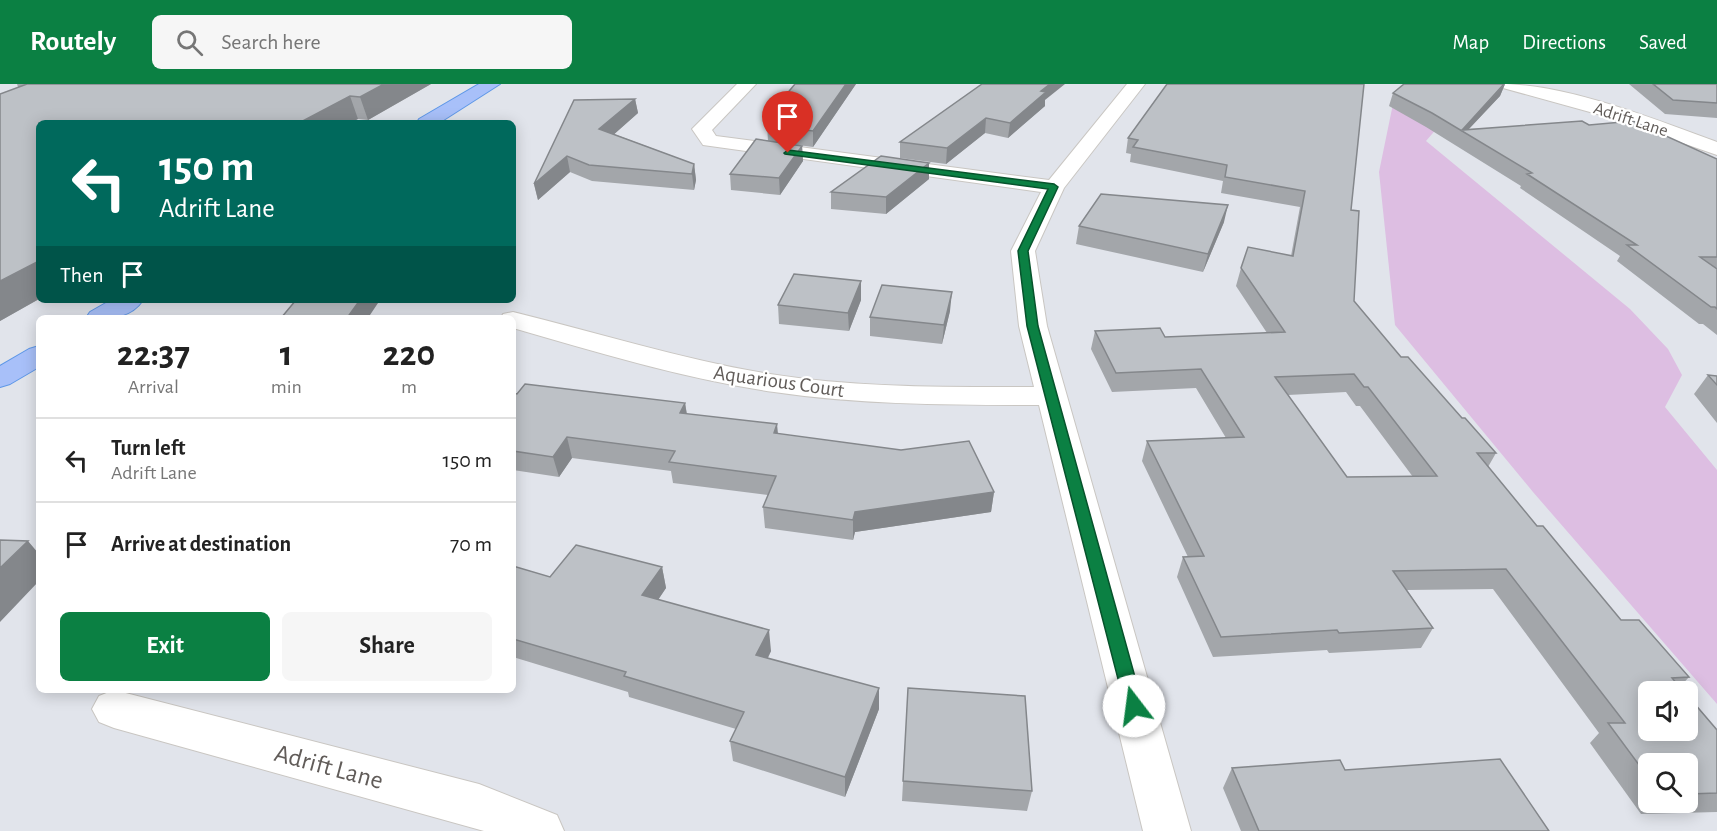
<!DOCTYPE html>
<style>
body{margin:0;font-family:"Alegreya Sans",sans-serif;background:#f6f6f6;color:#222;height:100vh;display:flex;flex-direction:column;font-size:22px;white-space:nowrap}
*{box-sizing:border-box;margin:0}
p{font-size:20px;color:#767676}
.icon{flex:none;width:33px;height:33px;fill:none;stroke:currentColor;stroke-width:2;stroke-linecap:round;stroke-linejoin:round}
.map{position:relative;flex:1;overflow:hidden}
.panel{position:absolute;left:36px;top:231px;width:480px;height:378px;display:flex;flex-direction:column;background:#fff;border-radius:9px;box-shadow:0 3px 15px #0003}
.panel>*{flex:none}
.guide{position:absolute;left:36px;top:36px;width:480px;height:183px;border-radius:9px;box-shadow:0 3px 15px #0003;background:#00695c;color:#fff;overflow:hidden}
.controls{position:absolute;left:1638px;top:597px;display:grid;gap:12px}
.controls a{display:grid;place-items:center;width:60px;height:60px;border-radius:9px;background:#fff;box-shadow:0 3px 15px #0003;font-size:30px}
.pin{position:absolute;display:grid;place-items:center;width:51px;height:51px;color:#fff;margin:-62px -26px;border-radius:50% 50% 50% 0;rotate:-45deg;box-shadow:0 0 6px #0007}
.pin .icon{rotate:45deg}
.me{position:absolute;width:66px;margin:-33px;rotate:345deg;stroke-linejoin:round;filter:drop-shadow(0 0 4px #0008)}
.turn{display:flex;align-items:center;gap:21px;height:126px;padding:0 24px;font-size:27px}
.turn .icon{width:78px;height:78px;stroke-width:2.5}
.turn b{display:block;font-size:42px;line-height:51px}
.then{display:flex;align-items:center;height:57px;padding:0 24px;background:#0003;gap:12px;font-size:22px}
.eta{display:flex;justify-content:space-evenly;align-items:center;height:102px;text-align:center}
.eta b{font-size:36px;font-weight:700;line-height:42px}
.primary-button{display:flex;gap:12px;margin-top:auto;padding:12px 24px}
.primary-button a{flex:1;height:69px;border-radius:9px;background:#0b8043;color:#fff;font-size:24px;font-weight:700;line-height:69px;text-align:center}
.primary-button a+a{background:#f6f6f6;color:#222}
ul{padding:0;list-style:none}
li{display:flex;align-items:center;gap:18px;height:84px;padding:0 24px;border-top:2px solid #e0e0e0}
li div{flex:1}
li b{display:block;font-size:22px}
li em{font-style:normal}
header{display:flex;align-items:center;gap:36px;box-sizing:border-box;height:84px;padding:0 30px;background:#0b8043;color:#fff}
header strong{font-size:28px}
nav{display:flex;gap:33px;margin-inline-start:auto;font-size:21px}
.search{width:420px;height:54px;background:#f6f6f6;display:flex;align-items:center;gap:15px;box-sizing:border-box;padding:0 21px;border-radius:9px;color:#767676;font-size:22px}
.map>svg:first-child{display:block}
.green{fill:#ddbee2}
.lines{fill:none;stroke-linecap:round;stroke-linejoin:round}
.minor-casing{stroke:#c9c6c2;stroke-width:2}
.major-casing{stroke:#5e97e7;stroke-width:2}
.minor{fill:#fff;fill-rule:evenodd}
.major{fill:#a8c0f9;fill-rule:evenodd}
.wall{fill:#a3a6aa;fill-rule:evenodd}
.shaded-wall{fill:#84878b}
.building{fill:#bdc1c6;stroke:#84878b;stroke-width:1.5;fill-rule:evenodd}
.route{fill:#0b8043;stroke:#07532c;stroke-width:1.5}
.labels{text-anchor:middle;stroke-width:4.5;stroke-linejoin:round;paint-order:stroke}
.far-street-label{font-size:18px;fill:#615c59;stroke:#fff}
.street-label{font-size:21px;fill:#615c59;stroke:#fff}
.near-street-label{font-size:26px;fill:#615c59;stroke:#fff}
</style>
<header>
<strong>Routely</strong>
<div class="search"><svg class="icon" aria-label="search" viewBox="0 0 24 24"><circle cx="10" cy="10" r="6"/><path d="M15 15l6 6"/></svg>Search here</div>
<nav><a>Map</a><a>Directions</a><a>Saved</a></nav>
</header>
<div class="map">
<svg width="1717" height="747" viewBox="0 0 1717 747">
<rect width="100%" height="100%" fill="#e1e4eb"/>
<!-- green -->
<path class="green" d="M1394,15L1445,35L1426,57L1630,225L1668,265L1682,291L1665,323L1717,386V620L1533,408L1395,241L1379,88Z"/>
<g class="lines">
<!-- minor casing -->
<g class="minor-casing">
<path id="minor" d="M737,0H756L712,46L716,52L1049,96L1127,0H1145L1064,104L1035,167L1047,242L1191,747H1143L1039,321C950,321 862,321 774,308C686,295 599,269 513,244V234H501L503,230L513,228C599,249 683,276 770,290C857,304 946,303 1034,303L1019,242L1011,167L1041,108L703,61L692,45Z
M1500,0C1567,0 1654,35 1717,58V71L1608,33L1503,4Z
M114,606L479,700L557,731L564,747H484L114,644L99,638L92,625L99,612Z"/>
</g>
<!-- major casing -->
<g class="major-casing">
<path id="major" d="M479,0H500L439,39H417L419,35Z
M111,216H143C130,236 108,234 86,234L90,228Z
M39,262V283L10,300L0,303V282L29,265Z"/>
</g>
<!-- minor -->
<use href="#minor" class="minor"/>
<!-- major -->
<use href="#major" class="major"/>
</g>
<!-- wall -->
<path class="wall" d="M17,0H431L368,36L358,35L39,39V215L0,237V10L20,3H18Z
M795,0H856L813,63L768,57L767,41L785,18V12Z
M1167,0L1351,126L1354,217L1401,273L1496,369L1488,383L1537,442L1621,536L1689,593L1680,603L1717,646V728L1641,730L1590,659L1599,649L1493,505L1407,506L1433,544L1421,564L1329,569L1327,566L1213,573L1177,493L1183,473H1188L1142,377L1147,357L1226,354L1196,304L1112,308L1091,265L1095,247L1165,253L1267,249L1236,202L1241,184L1291,172L1300,123L1221,109L1223,97L1130,78L1131,70L1126,69L1128,54ZM1346,308L1356,322H1360L1413,393H1347L1288,311ZM1648,680H1688V718H1648Z
M1505,0L1500,12L1469,45L1589,41L1717,75V251L1703,240H1699L1617,177L1620,172L1520,104L1521,102L1426,43L1389,22L1393,9Z
M1629,0H1717V34L1665,30Z
M635,15L638,29L614,50L694,80L696,96L694,106L592,97L570,88L538,116L534,100Z
M1045,16V22L1008,54L985,49L946,80L900,74V58Z
M802,62L803,77L780,111L731,106L730,90Z
M929,95L886,130L831,125V108Z
M1224,138L1203,188L1076,160L1079,142Z
M861,197V216L849,247L779,240L778,221Z
M950,227L942,260L870,252V233Z
M1708,291L1717,292V339L1694,310Z
M513,309L685,319L687,330L778,350L994,408L991,428L855,448L853,456L765,444L763,423L768,411L673,399L671,387L572,374L559,393L513,386Z
M513,482L550,493L662,483L666,504L658,516L771,567L768,574L879,625L845,713L733,677L730,657L736,645L629,613L628,608L513,573Z
M908,604L1032,707L1027,727L902,717Z
M1232,684L1345,686L1549,747H1241L1223,704Z"/>
<!-- shaded-wall -->
<path class="shaded-wall" d="M384,0H431L368,36L360,13Z
M846,0H856L813,63V47Z
M1050,0H1065L1045,16V22L1008,54L1010,39L1041,7Z
M1505,0L1500,12L1465,49L1461,47Z
M350,12L358,35L351,39H299Z
M635,15L638,29L602,61L599,45Z
M986,34L985,49L946,80L947,64Z
M802,62L803,77L780,111L779,94Z
M567,72L570,88L538,116L534,100Z
M929,79V95L886,130V113Z
M694,80L696,96L694,106L692,90Z
M1228,121L1224,138L1203,188L1208,170Z
M39,177V215L0,237V197Z
M861,197V216L849,247L848,229Z
M952,208L950,227L942,260L944,241Z
M360,216H380L368,234H347Z
M685,319L688,339L680,329Z
M777,340L779,360L774,349Z
M567,353L572,374L559,393L553,373Z
M994,408L991,428L855,448L853,456V436L855,428Z
M28,457L39,470V497L0,538V484Z
M662,483L666,504L647,532L642,511Z
M769,546L771,567L759,591L756,571Z
M879,604V625L845,713V693Z"/>
<!-- building -->
<path class="building" d="M27,0H384L360,13L350,12L299,39H39V177L0,197V10Z
M795,0H846L813,47L767,41L790,12H785Z
M982,0H1050L1041,7L1046,8L1010,39L986,34L947,64L900,58Z
M1167,0H1364L1351,126L1359,127L1354,217L1401,273H1408L1462,334H1465L1496,369H1477L1537,442H1543L1621,536H1639L1689,593L1672,594L1684,608H1648V646H1688V612L1717,646V709L1688,710V680H1648V693L1608,639H1625L1506,485L1393,487L1433,544L1339,549L1337,546L1221,553L1183,473L1204,472L1147,357L1244,353L1201,285L1116,289L1095,247L1160,244L1165,253L1285,248L1241,184L1248,163L1293,172L1305,107L1225,93L1227,81L1133,63L1138,56L1128,54ZM1354,290L1364,303H1368L1437,392L1347,393L1275,293Z
M1404,0H1504L1462,46L1582,37L1589,41L1633,37L1717,75V173H1700L1717,185V225L1715,223H1711L1627,161H1637L1527,90L1532,89L1432,29L1393,9Z
M1653,0H1717V19L1673,16Z
M635,15L599,45L694,80L692,90L589,81L567,72L534,100L574,16Z
M756,55L802,62L779,94L730,90Z
M881,72L929,79L886,113L831,108Z
M1101,110L1228,121L1208,170L1079,142Z
M794,190L861,197L848,229L778,221Z
M882,201L952,208L944,241L870,233Z
M296,216H360L347,234H281Z
M1708,291L1717,292V301Z
M525,300L685,319L680,329L777,340L774,349L901,366L969,357L994,408L855,428L853,436L763,423L776,392L669,378L675,367L567,353L553,373L513,367V309L517,310Z
M0,456L28,457L0,484Z
M576,461L662,483L642,511L769,546L756,571L879,604L845,693L730,657L744,628L624,592L626,588L513,555V482L550,493Z
M908,604L1025,612L1032,707L903,697Z
M1500,675L1549,747H1259L1232,684L1340,676L1345,686Z"/>
<!-- route -->
<path class="route" d="M788,66L1054,100L1058,103L1028,167L1038,242L1143,622L1140,627L1134,629L1128,627L1125,622L1027,242L1018,167L1048,105L785,70L784,69Z"/>
<g class="labels">
<!-- far-street labels -->
<g class="far-street-label">
<text transform="translate(1631 35) rotate(18)" y="6">Adrift Lane</text>
</g>
<!-- street labels -->
<g class="street-label">
<text transform="translate(779 297) rotate(8)" y="7">Aquarious Court</text>
</g>
<!-- near-street labels -->
<g class="near-street-label">
<text transform="translate(329 682) rotate(15)" y="9">Adrift Lane</text>
</g>
</g>
</svg>
<div class="controls">
<a><svg class="icon" aria-label="sound" viewBox="0 0 24 24"><path d="M4 9h4l5-4v14l-5-4H4zM17 9q2 3 0 6"/></svg></a>
<a><svg class="icon" aria-label="search" viewBox="0 0 24 24"><circle cx="10" cy="10" r="6"/><path d="M15 15l6 6"/></svg></a>
</div>
<div class="pin" style="left:788px;top:69px;background:#d93025"><svg class="icon" aria-label="arrive" viewBox="0 0 24 24"><path d="M6 21V4h12l-3 4 3 4H6"/></svg></div>
<svg class="me" style="left:1134px;top:622px" viewBox="-20 -20 40 40"><circle r="19" fill="#fff"/><path d="M0-13L10 11 0 6-10 11z" fill="#0b8043"/></svg>
<div class="guide">
<div class="turn"><svg class="icon" aria-label="left" viewBox="0 0 24 24"><path d="M17 20v-9H6M10 6l-5 5 5 5"/></svg><div><b>150 m</b>Adrift Lane</div></div>
<div class="then">Then<svg class="icon" aria-label="arrive" viewBox="0 0 24 24"><path d="M6 21V4h12l-3 4 3 4H6"/></svg></div>
</div>
<section class="panel">
<div class="eta">
<div><b>22:37</b><p>Arrival</p></div>
<div><b>1</b><p>min</p></div>
<div><b>220</b><p>m</p></div>
</div>
<ul>
<li><svg class="icon" aria-label="left" viewBox="0 0 24 24"><path d="M17 20v-9H6M10 6l-5 5 5 5"/></svg><div><b>Turn left</b><p>Adrift Lane</p></div><em>150 m</em></li>
<li><svg class="icon" aria-label="arrive" viewBox="0 0 24 24"><path d="M6 21V4h12l-3 4 3 4H6"/></svg><div><b>Arrive at destination</b></div><em>70 m</em></li>
</ul>
<div class="primary-button"><a>Exit</a><a>Share</a></div>
</section>
</div>
